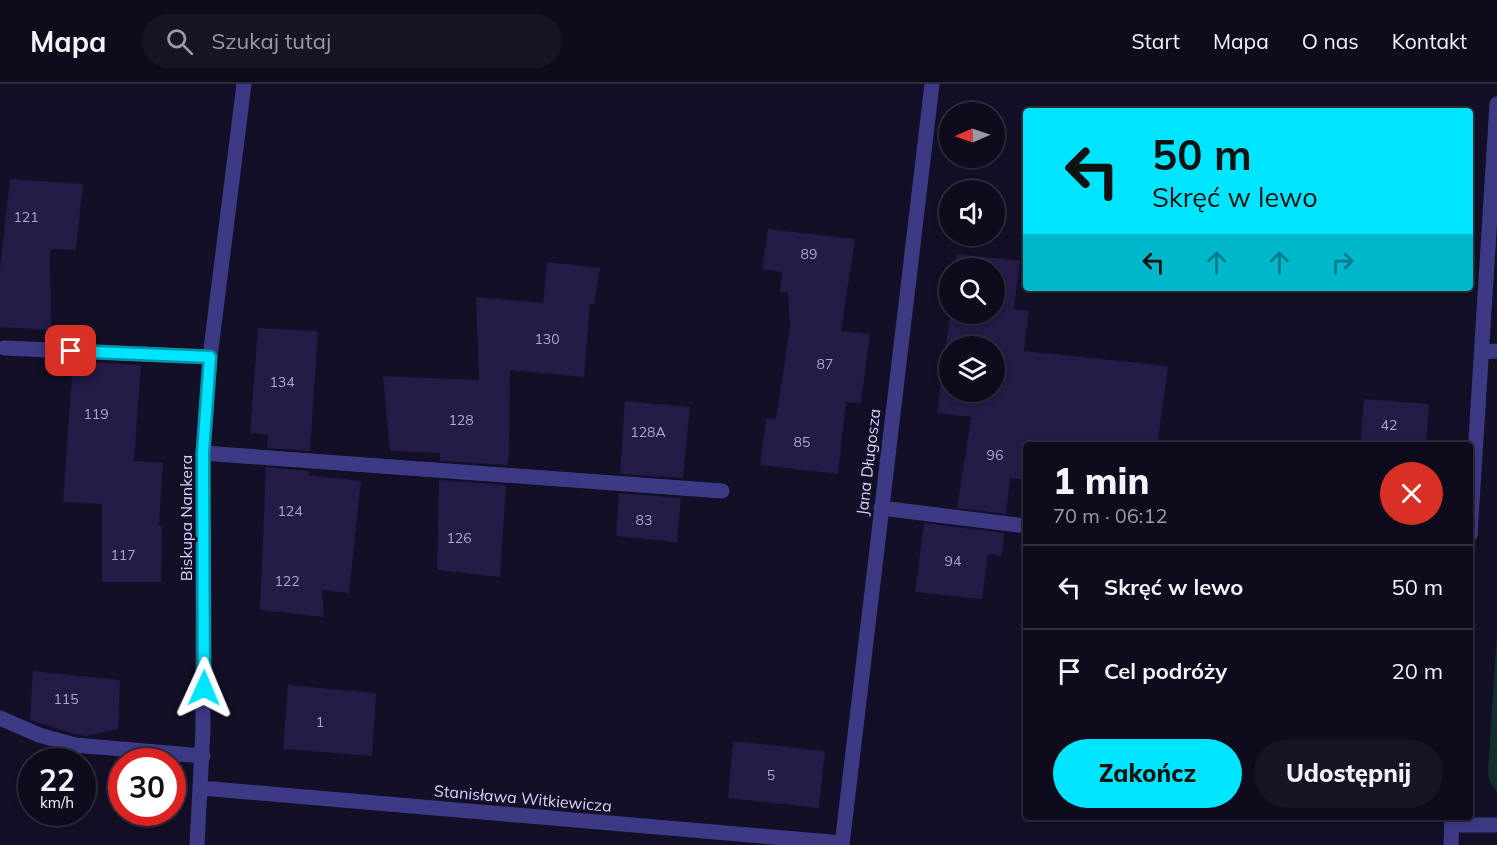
<!DOCTYPE html>
<html lang="pl">
<meta charset="utf-8">
<style>
body{margin:0;font-family:Mulish,sans-serif;background:#171425;color:#f1f3f6;height:100vh;display:flex;flex-direction:column;font-size:22px;white-space:nowrap}
*{box-sizing:border-box;margin:0}
p{font-size:20px;color:#9b9ba3}
.icon{flex:none;width:33px;height:33px;fill:none;stroke:currentColor;stroke-width:2;stroke-linecap:round;stroke-linejoin:round}
.map{position:relative;flex:1;overflow:hidden}
.sheet{position:absolute;left:1023px;top:358px;width:450px;height:378px;display:flex;flex-direction:column;background:#0e0b1c;border-radius:6px;box-shadow:0 3px 9px #0003,0 0 0 2px #2e2b3b}
.sheet>*{flex:none}
.top-card{position:absolute;left:1023px;top:24px;width:450px;height:183px;border-radius:6px;box-shadow:0 3px 9px #0003,0 0 0 2px #2e2b3b;background:#00e5ff;color:#111;overflow:hidden}
.needle{width:39px;rotate:268deg}
.fabs{position:absolute;left:939px;top:18px;display:grid;gap:12px}
.fabs a{display:grid;place-items:center;width:66px;height:66px;border-radius:50%;background:#0e0b1c;box-shadow:0 3px 9px #0003,0 0 0 2px #2e2b3b;font-size:30px}
.speed{position:absolute;left:18px;top:664px;display:flex;gap:12px;font-size:30px;font-weight:700;text-align:center}
.speed>*{display:grid;place-content:center;width:78px;height:78px;border-radius:50%;background:#0e0b1c;box-shadow:0 3px 9px #0003,0 0 0 2px #2e2b3b;line-height:1}
.speed small{font-size:15px;font-weight:400}
.speed .limit{border:9px solid #d22;background:#fff;color:#111}
.pin{position:absolute;display:grid;place-items:center;width:51px;height:51px;color:#fff;margin:-26px;border-radius:12px;box-shadow:0 3px 9px #0006}
.me{position:absolute;width:66px;margin:-33px;rotate:1deg;stroke-linejoin:round;filter:drop-shadow(0 0 4px #0008)}
.turn{display:flex;align-items:center;gap:21px;height:126px;padding:0 30px;font-size:27px}
.turn .icon{width:78px;height:78px;stroke-width:2.5}
.turn b{display:block;font-size:42px;line-height:51px}
.lanes{display:flex;align-items:center;height:57px;padding:0 30px;background:#0003;justify-content:center;gap:30px;direction:ltr}
.lanes .off{opacity:.35}
.round{display:grid;place-items:center;flex:none;width:63px;height:63px;border-radius:32px;background:#171425}
.summary{display:flex;align-items:center;justify-content:space-between;height:102px;padding:0 30px}
h1{font-size:36px;font-weight:800;line-height:45px}
.cta{display:flex;gap:12px;margin-top:auto;padding:12px 30px}
.cta a{flex:1;height:69px;border-radius:36px;background:#00e5ff;color:#111;font-size:24px;font-weight:800;line-height:69px;text-align:center}
.cta a+a{background:#171425;color:#f1f3f6}
ul{padding:0;list-style:none}
li{display:flex;align-items:center;gap:18px;height:84px;padding:0 30px;border-top:2px solid #2e2b3b}
li div{flex:1}
li b{display:block;font-size:22px}
li em{font-style:normal}
header{display:flex;align-items:center;gap:36px;box-sizing:border-box;height:84px;padding:0 30px;background:#0e0b1c;border-bottom:2px solid #2e2b3b}
header strong{font-size:28px}
nav{display:flex;gap:33px;margin-inline-start:auto;font-size:21px}
.search{width:420px;height:54px;background:#171425;display:flex;align-items:center;gap:15px;box-sizing:border-box;padding:0 21px;border-radius:33px;color:#9b9ba3;font-size:22px}
.map>svg:first-child{display:block}
.green{fill:#12302f}
.building{fill:#241b47;fill-rule:evenodd}
.lines{fill:none;stroke-linecap:round;stroke-linejoin:round}
.service{stroke:#3d3a85;stroke-width:15}
.minor{stroke:#3d3a85;stroke-width:15}
.route-casing{stroke:#0095a6;stroke-width:15}
.route{stroke:#00e5ff;stroke-width:10}
.labels{text-anchor:middle;stroke-width:5;stroke-linejoin:round;paint-order:stroke}
.number-label{font-size:14px;fill:#aca6d1}
.street-label{font-size:16px;fill:#d9d4ff;stroke:#130f26}
</style>
<header>
<strong>Mapa</strong>
<div class="search"><svg class="icon" aria-label="search" viewBox="0 0 24 24"><circle cx="10" cy="10" r="6"/><path d="M15 15l6 6"/></svg>Szukaj tutaj</div>
<nav><a>Start</a><a>Mapa</a><a>O nas</a><a>Kontakt</a></nav>
</header>
<div class="map">
<svg width="1497" height="761" viewBox="0 0 1497 761">
<rect width="100%" height="100%" fill="#130f26"/>
<!-- green -->
<path class="green" d="M1497,549V708L1489,696L1488,688Z"/>
<!-- building -->
<path class="building" d="M10,95L83,100L76,166L50,165L51,246L0,243V184Z
M768,145L855,155L841,247L870,250L861,319L846,318L838,390L760,381L766,335L776,334L790,243L788,209L780,208L782,188L762,185Z
M957,170L1020,177L1014,225L1029,227L1024,267L1168,282L1157,362H1026V396L1010,394L1006,430L957,424L971,333L937,329L950,230H994V184H955ZM950,262H994V308H950Z
M547,178L600,184L594,220H590L584,293L510,286L509,370L507,381L440,377V369L390,367L383,292L479,296L476,213L543,219Z
M258,244L318,247L310,367L267,364L268,351L250,349Z
M73,277L141,281L134,377L163,379L159,442H162L161,498H102V420L63,418Z
M1364,315L1429,320L1426,362H1360Z
M625,317L690,323L683,394L620,390Z
M266,383L309,387V391L361,397L349,509L322,506L324,533L260,526Z
M439,396L506,401L500,493L437,486Z
M619,409L681,414L677,458L616,452Z
M924,439L1004,449L1002,472L988,470L982,515L915,508Z
M33,587L120,596L118,645L87,652L74,650L30,636Z
M288,601L376,609L372,672L283,665Z
M733,657L825,667L819,724L728,714Z"/>
<g class="lines">
<!-- service -->
<path class="service" d="M4,264L210,273
M1482,268L1497,267
M203,369L722,407
M881,424L1026,442
M0,634L39,651L75,661L203,672
M1452,741H1497"/>
<!-- minor -->
<path class="minor" d="M1470,451L1497,20
M201,704L842,759
M197,761L203,646V369L210,273L244,0
M842,761L932,0
M1451,761L1452,734"/>
</g>
<g class="lines">
<!-- route casing -->
<g class="route-casing">
<path id="route" d="M71,267L210,273L203,369L204,604"/>
</g>
<!-- route -->
<use href="#route" class="route"/>
</g>
<g class="labels">
<!-- number labels -->
<g class="number-label">
<text x="26" y="138">121</text>
<text x="809" y="175">89</text>
<text x="547" y="260">130</text>
<text x="825" y="285">87</text>
<text x="282" y="303">134</text>
<text x="96" y="335">119</text>
<text x="461" y="341">128</text>
<text x="1389" y="346">42</text>
<text x="648" y="353">128A</text>
<text x="802" y="363">85</text>
<text x="995" y="376">96</text>
<text x="290" y="432">124</text>
<text x="644" y="441">83</text>
<text x="459" y="459">126</text>
<text x="123" y="476">117</text>
<text x="953" y="482">94</text>
<text x="287" y="502">122</text>
<text x="66" y="620">115</text>
<text x="320" y="643">1</text>
<text x="771" y="696">5</text>
</g>
<!-- street labels -->
<g class="street-label">
<text transform="translate(868 378) rotate(-83)" y="6">Jana Długosza</text>
<text transform="translate(186 434) rotate(-90)" y="6">Biskupa Nankera</text>
<text transform="translate(523 714) rotate(5)" y="6">Stanisława Witkiewicza</text>
</g>
</g>
</svg>
<div class="fabs">
<a><svg class="needle" viewBox="-14 -14 28 28"><path d="M0-13l5 13h-10z" fill="#e53935"/><path d="M0 13l5-13h-10z" fill="#9b9ba3"/></svg></a>
<a><svg class="icon" aria-label="sound" viewBox="0 0 24 24"><path d="M4 9h4l5-4v14l-5-4H4zM17 9q2 3 0 6"/></svg></a>
<a><svg class="icon" aria-label="search" viewBox="0 0 24 24"><circle cx="10" cy="10" r="6"/><path d="M15 15l6 6"/></svg></a>
<a><svg class="icon" aria-label="layers" viewBox="0 0 24 24"><path d="M12 4l9 5-9 5-9-5zM3 14l9 5 9-5"/></svg></a>
</div>
<div class="speed"><div>22<small>km/h</small></div><div class="limit">30</div></div>
<div class="pin" style="left:71px;top:267px;background:#d93025"><svg class="icon" aria-label="arrive" viewBox="0 0 24 24"><path d="M6 21V4h12l-3 4 3 4H6"/></svg></div>
<svg class="me" style="left:204px;top:604px" viewBox="-20 -20 40 40"><path d="M0-17L14 15 0 8-14 15z" fill="#00e5ff" stroke="#fff" stroke-width="4"/></svg>
<div class="top-card">
<div class="turn"><svg class="icon" aria-label="left" viewBox="0 0 24 24"><path d="M17 20v-9H6M10 6l-5 5 5 5"/></svg><div><b>50 m</b>Skręć w lewo</div></div>
<div class="lanes"><svg class="icon" aria-label="left" viewBox="0 0 24 24"><path d="M17 20v-9H6M10 6l-5 5 5 5"/></svg><svg class="icon off" aria-label="ahead" viewBox="0 0 24 24"><path d="M12 20V5M6 11l6-6 6 6"/></svg><svg class="icon off" aria-label="ahead" viewBox="0 0 24 24"><path d="M12 20V5M6 11l6-6 6 6"/></svg><svg class="icon off" aria-label="right" viewBox="0 0 24 24"><path d="M7 20v-9h11M14 6l5 5-5 5"/></svg></div>
</div>
<section class="sheet">
<div class="summary"><div><h1>1 min</h1><p>70 m · 06:12</p></div><a class="round" style="background:#d93025;color:#fff"><svg class="icon" aria-label="close" viewBox="0 0 24 24"><path d="M6 6l12 12M18 6L6 18"/></svg></a></div>
<ul>
<li><svg class="icon" aria-label="left" viewBox="0 0 24 24"><path d="M17 20v-9H6M10 6l-5 5 5 5"/></svg><div><b>Skręć w lewo</b></div><em>50 m</em></li>
<li><svg class="icon" aria-label="arrive" viewBox="0 0 24 24"><path d="M6 21V4h12l-3 4 3 4H6"/></svg><div><b>Cel podróży</b></div><em>20 m</em></li>
</ul>
<div class="cta"><a>Zakończ</a><a>Udostępnij</a></div>
</section>
</div>
